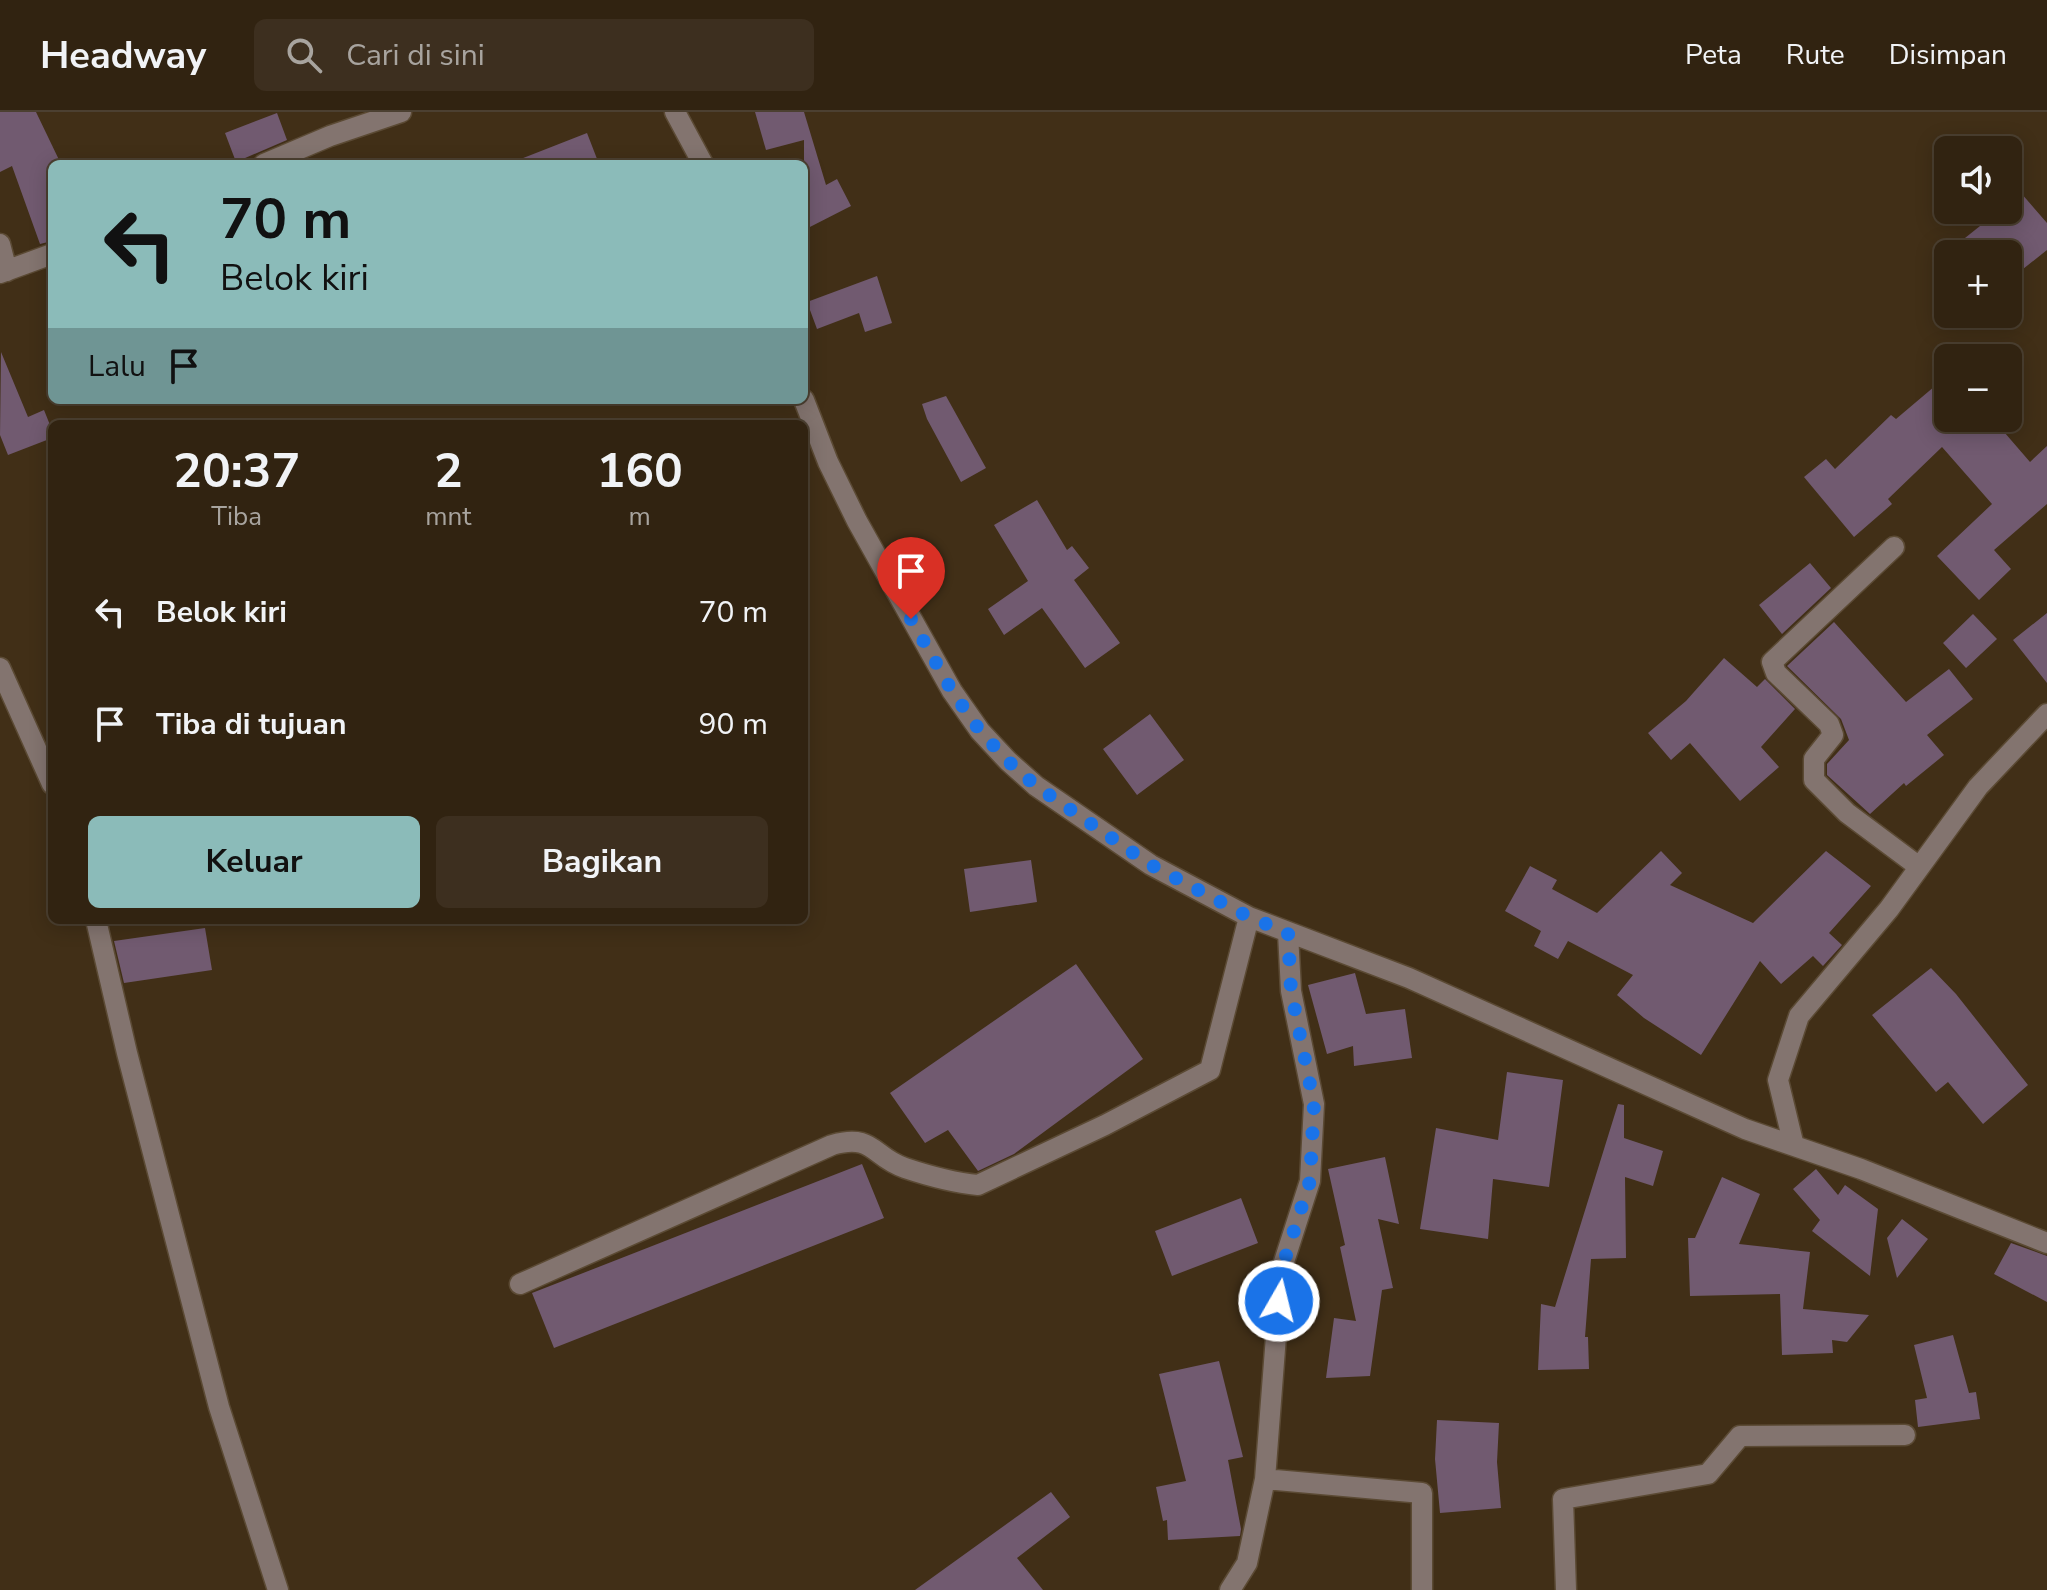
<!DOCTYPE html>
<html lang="id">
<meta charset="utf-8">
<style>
body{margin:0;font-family:"Nunito Sans",sans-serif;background:#3d2f1f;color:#f1f3f6;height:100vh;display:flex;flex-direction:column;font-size:30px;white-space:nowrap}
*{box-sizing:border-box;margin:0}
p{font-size:26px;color:#a8a49f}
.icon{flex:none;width:44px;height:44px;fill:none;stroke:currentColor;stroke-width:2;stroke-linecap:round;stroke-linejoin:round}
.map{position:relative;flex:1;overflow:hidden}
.panel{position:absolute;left:48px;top:308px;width:760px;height:504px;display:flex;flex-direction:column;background:#312311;border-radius:12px;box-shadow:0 4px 20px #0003,0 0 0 2px #4c4031}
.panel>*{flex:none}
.guide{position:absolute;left:48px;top:48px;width:760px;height:244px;border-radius:12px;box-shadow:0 4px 20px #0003,0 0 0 2px #4c4031;background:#8bbbb9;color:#111;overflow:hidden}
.buttons{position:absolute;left:1934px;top:24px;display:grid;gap:16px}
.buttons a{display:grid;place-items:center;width:88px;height:88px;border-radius:12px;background:#312311;box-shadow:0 4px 20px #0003,0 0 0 2px #4c4031;font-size:40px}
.pin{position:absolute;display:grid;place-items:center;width:68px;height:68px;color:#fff;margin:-82px -34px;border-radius:50% 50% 50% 0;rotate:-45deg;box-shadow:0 0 8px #0007}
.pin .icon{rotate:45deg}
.me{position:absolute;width:88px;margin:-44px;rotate:8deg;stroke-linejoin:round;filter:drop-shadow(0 0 6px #0008)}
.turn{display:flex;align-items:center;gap:28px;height:168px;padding:0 40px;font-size:36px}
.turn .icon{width:104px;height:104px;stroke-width:2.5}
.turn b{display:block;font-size:56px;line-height:68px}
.then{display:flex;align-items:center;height:76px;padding:0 40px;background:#0003;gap:16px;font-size:30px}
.eta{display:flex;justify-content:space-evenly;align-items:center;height:136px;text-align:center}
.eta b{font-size:48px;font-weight:700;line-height:56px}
.primary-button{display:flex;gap:16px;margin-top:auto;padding:16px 40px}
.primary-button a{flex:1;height:92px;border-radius:12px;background:#8bbbb9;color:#111;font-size:32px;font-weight:700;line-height:92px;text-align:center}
.primary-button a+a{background:#3d2f1f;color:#f1f3f6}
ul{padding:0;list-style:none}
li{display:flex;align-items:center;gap:24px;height:112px;padding:0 40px}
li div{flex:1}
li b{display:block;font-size:30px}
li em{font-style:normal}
header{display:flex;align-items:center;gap:48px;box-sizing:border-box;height:112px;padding:0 40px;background:#312311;border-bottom:2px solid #4c4031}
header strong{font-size:38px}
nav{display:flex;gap:44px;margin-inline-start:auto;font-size:28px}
.search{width:560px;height:72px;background:#3d2f1f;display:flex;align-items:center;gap:20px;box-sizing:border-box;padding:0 28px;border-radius:12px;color:#a8a49f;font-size:30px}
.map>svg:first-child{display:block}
.building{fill:#715a70}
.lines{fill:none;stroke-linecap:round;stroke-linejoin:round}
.minor-casing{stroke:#5b4a34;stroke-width:23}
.minor{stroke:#83746f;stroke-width:20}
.route{stroke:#1a73e8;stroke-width:14;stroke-dasharray:0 25.2}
</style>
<header>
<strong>Headway</strong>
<div class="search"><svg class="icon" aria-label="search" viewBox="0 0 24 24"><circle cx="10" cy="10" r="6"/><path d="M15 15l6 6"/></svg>Cari di sini</div>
<nav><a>Peta</a><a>Rute</a><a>Disimpan</a></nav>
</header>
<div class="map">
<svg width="2047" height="1478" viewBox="0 0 2047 1478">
<rect width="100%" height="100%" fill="#412f17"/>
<!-- building -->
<path class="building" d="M0,0H36L61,52H52V129L40,132L12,54L0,60Z
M755,0H804L826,73L837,67L851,94L804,118V28L766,38Z
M277,1L287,28L236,50L225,21Z
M587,21L599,52H514L513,50Z
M2008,66L2047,111V138L2008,169V142H1945L2000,98H2008Z
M877,164L892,211L865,220L859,201L817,217L807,190Z
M1,240L28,305L44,298L52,318V326L8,343L0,323Z
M1948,263V306H1992L2030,350L2047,334V392L1994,438L2011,457L1979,488L1937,444L1992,392L1942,335L1888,387L1892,392L1854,425L1804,365L1826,347L1835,357L1891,303L1896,307Z
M946,284L986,356L961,370L927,307L922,292Z
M1037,388L1067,438L1072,434L1089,456L1074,468L1120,531L1085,556L1042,496L1004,523L988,497L1028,469L994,413Z
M1810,451L1831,476L1782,522L1759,493Z
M2047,501V571L2013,528Z
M1973,502L1997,527L1966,556L1943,531Z
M1834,510L1906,590L1949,557L1973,587L1927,623L1944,643L1906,674L1904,671L1870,702L1827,663V652L1849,628L1841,607L1787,554Z
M1724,546L1757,575L1765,567L1795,597L1761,635L1779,655L1740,689L1690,631L1671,648L1648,621L1686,589Z
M1150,602L1184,648L1137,683L1103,637Z
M1661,739L1682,761L1670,773L1753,811L1826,739L1871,774L1829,821L1842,833L1823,854L1813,844L1781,872L1760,849L1701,943L1644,906L1617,883L1633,863L1568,829L1558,847L1534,834L1541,819L1505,799L1530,754L1557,768L1552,777L1597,801Z
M1031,748L1037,790L970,800L964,757Z
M205,816L212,858L124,871L114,829Z
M1076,852L1143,947L1014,1042L978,1059L948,1018L925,1031L890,981Z
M1931,856L1956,882L2028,973L1983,1012L1948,970L1936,980L1872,903Z
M1355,861L1366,902L1405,897L1412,946L1354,954L1353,934L1327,942L1308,873Z
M1507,960L1563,968L1549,1075L1493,1067L1488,1127L1420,1117L1436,1016L1498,1028Z
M1618,992L1624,993V1026L1663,1039L1653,1074L1625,1065L1626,1146L1591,1147L1585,1225H1588L1589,1257L1538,1258L1541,1192L1555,1195Z
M1385,1045L1399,1112L1378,1107L1393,1176L1382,1178L1370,1264L1326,1266L1334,1206L1356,1209L1340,1135L1345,1133L1328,1057Z
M862,1052L884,1106L554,1236L532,1181Z
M1816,1057L1838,1083L1845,1073L1878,1097L1870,1164L1812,1119L1820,1108L1793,1077Z
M1722,1065L1760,1082L1739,1132L1810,1140L1803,1197L1869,1203L1847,1230L1832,1228L1833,1241L1782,1243L1780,1182L1690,1184L1688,1126H1695Z
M1241,1086L1258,1131L1172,1164L1155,1119Z
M1902,1107L1928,1127L1897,1166L1887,1126Z
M2011,1131L2047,1144V1190L1994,1162Z
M1953,1223L1969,1281L1976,1280L1980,1307L1918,1315L1915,1288L1927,1286L1914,1233Z
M1219,1249L1243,1345L1228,1348L1241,1417L1240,1424L1168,1428L1167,1408L1163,1409L1156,1375L1186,1369L1159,1262Z
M1437,1308L1499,1311L1497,1350L1501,1396L1440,1401L1435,1347Z
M1051,1380L1070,1405L1017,1446L1043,1478H915Z"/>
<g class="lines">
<!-- minor casing -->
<g class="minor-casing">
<path id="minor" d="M675,0L703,52
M264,52L330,24L401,0
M0,132L7,159
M0,161L52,142
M804,288L828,350L857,409L952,579L980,619L1008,649L1036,674L1151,753L1249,805L1409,866L1745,1017L1861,1057L2047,1131
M1894,435L1772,550L1776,561L1829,612L1833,623L1814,647V668L1847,701L1918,754
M0,556L52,672
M96,808L127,941L219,1295L278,1478
M1794,1034L1778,968L1799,904L1889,797L1978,675L2047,602
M520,1172L832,1033C874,1021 872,1045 905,1056C926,1063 957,1071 978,1073L1105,1013L1210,958L1249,805
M1265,1367L1422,1381V1478
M1230,1478L1247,1451L1265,1367L1281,1159L1310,1069L1314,992L1291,879L1288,821
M1566,1478L1563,1387L1708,1362L1740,1324L1905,1323"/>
</g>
<!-- minor -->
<use href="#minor" class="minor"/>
</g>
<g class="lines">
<!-- route -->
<path class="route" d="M911,507L952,579L980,619L1008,649L1036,674L1151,753L1249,805L1288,821L1291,879L1314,992L1310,1069L1281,1159L1279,1189"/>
</g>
</svg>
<div class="buttons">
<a><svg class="icon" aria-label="sound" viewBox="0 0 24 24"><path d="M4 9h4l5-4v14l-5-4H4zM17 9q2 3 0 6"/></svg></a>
<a>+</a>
<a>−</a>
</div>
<div class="pin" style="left:911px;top:507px;background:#d93025"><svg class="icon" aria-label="arrive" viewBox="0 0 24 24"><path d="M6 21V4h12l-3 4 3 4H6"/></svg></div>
<svg class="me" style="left:1279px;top:1189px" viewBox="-20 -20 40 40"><circle r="17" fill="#1a73e8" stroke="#fff" stroke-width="3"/><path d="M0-11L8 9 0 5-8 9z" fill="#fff"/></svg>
<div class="guide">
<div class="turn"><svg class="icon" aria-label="left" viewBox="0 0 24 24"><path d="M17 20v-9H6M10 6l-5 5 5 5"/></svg><div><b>70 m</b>Belok kiri</div></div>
<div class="then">Lalu<svg class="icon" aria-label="arrive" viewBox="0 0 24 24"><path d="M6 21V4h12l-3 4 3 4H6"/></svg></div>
</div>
<section class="panel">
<div class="eta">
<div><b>20:37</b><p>Tiba</p></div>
<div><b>2</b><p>mnt</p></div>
<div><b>160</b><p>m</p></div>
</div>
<ul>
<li><svg class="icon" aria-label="left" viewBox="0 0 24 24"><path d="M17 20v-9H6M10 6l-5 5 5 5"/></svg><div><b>Belok kiri</b></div><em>70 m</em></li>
<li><svg class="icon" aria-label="arrive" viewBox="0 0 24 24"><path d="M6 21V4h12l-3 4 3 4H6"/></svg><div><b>Tiba di tujuan</b></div><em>90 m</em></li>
</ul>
<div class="primary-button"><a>Keluar</a><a>Bagikan</a></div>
</section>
</div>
